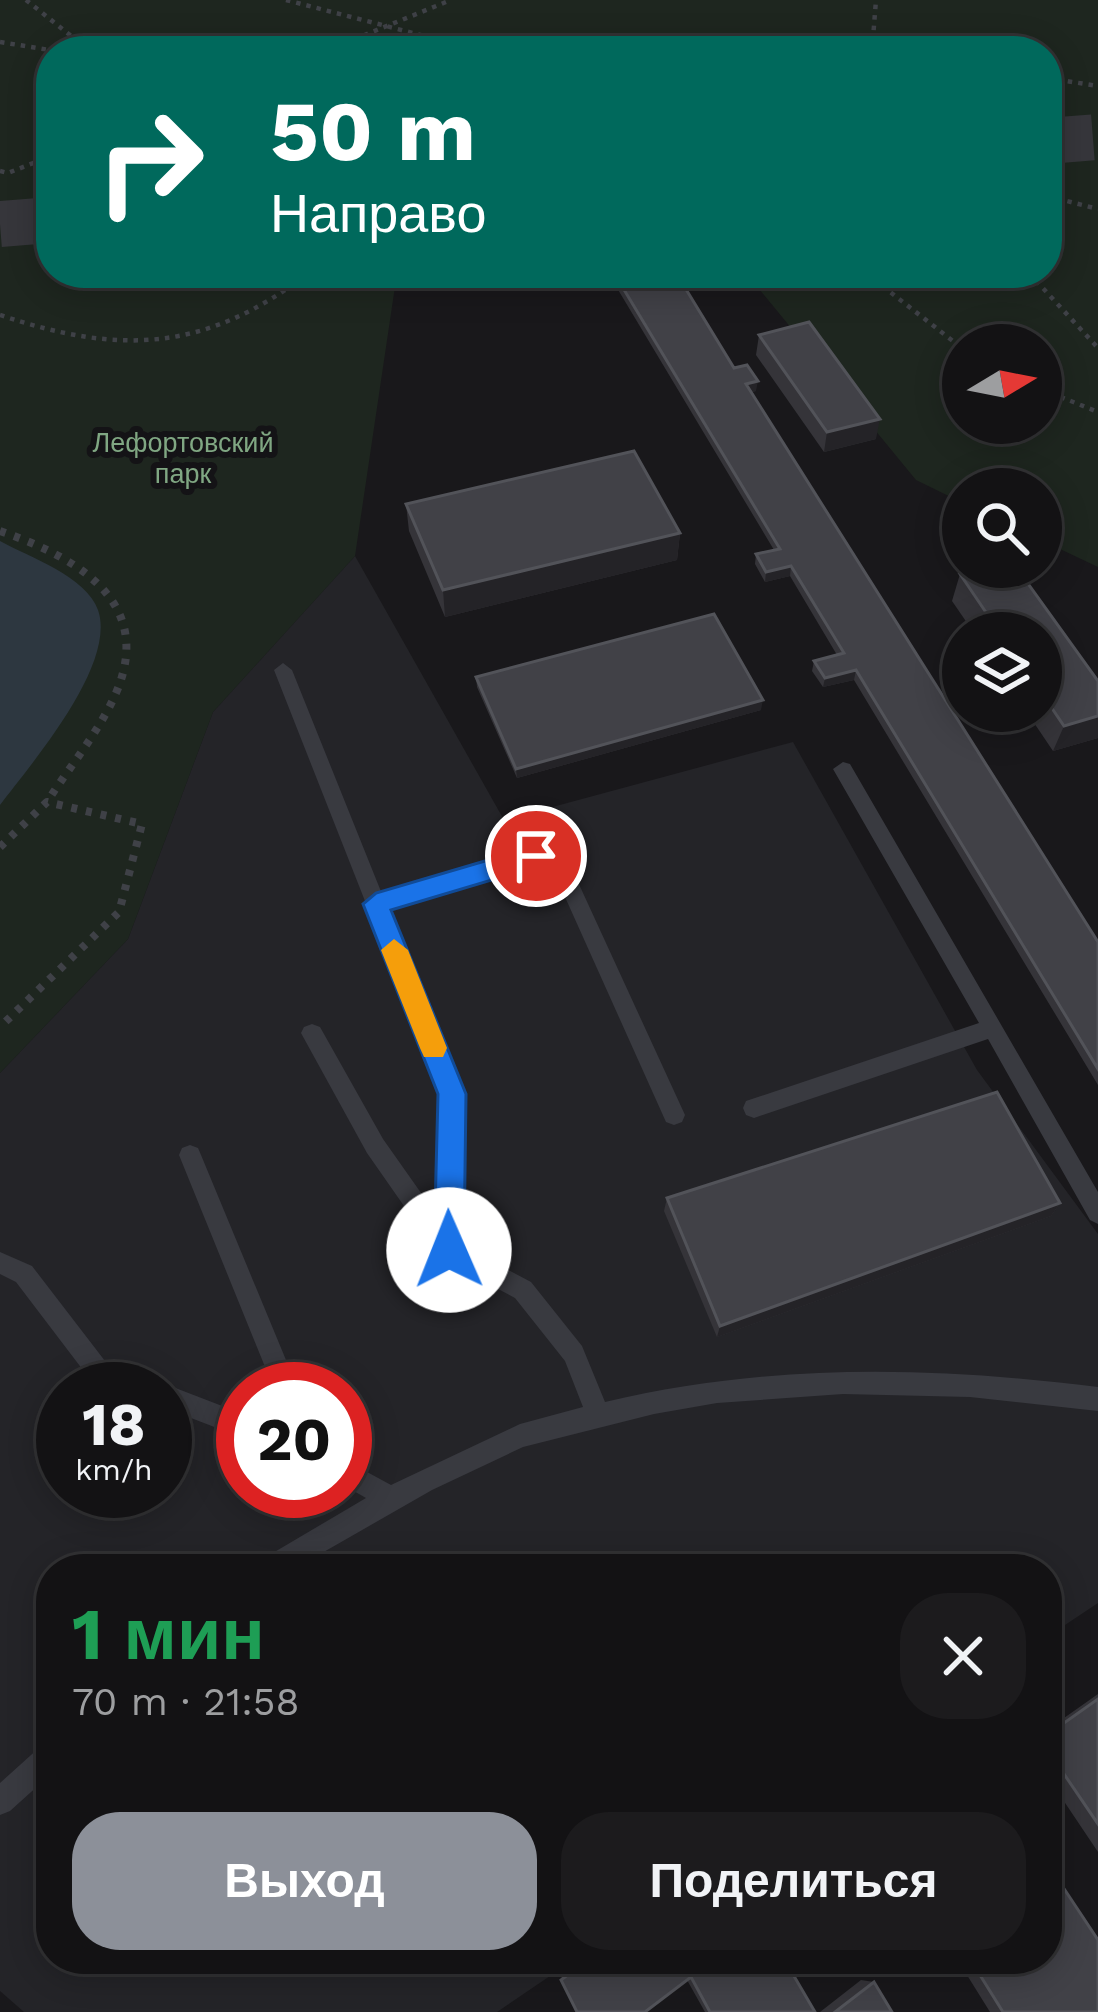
<!DOCTYPE html>
<html lang="ru">
<meta charset="utf-8">
<style>
body{margin:0;font-family:"Work Sans",sans-serif;background:#1c1b1d;color:#f1f3f6;height:100vh;display:flex;flex-direction:column;font-size:45px;white-space:nowrap}
*{box-sizing:border-box;margin:0}
p{font-size:39px;color:#9d9ea0}
.icon{flex:none;width:66px;height:66px;fill:none;stroke:currentColor;stroke-width:2;stroke-linecap:round;stroke-linejoin:round}
.map{position:relative;flex:1;overflow:hidden}
.details{position:absolute;left:36px;top:1554px;width:1026px;height:420px;display:flex;flex-direction:column;background:#131214;border-radius:48px;box-shadow:0 6px 30px #0003,0 0 0 3px #323234}
.details>*{flex:none}
.hud{position:absolute;left:36px;top:36px;width:1026px;height:252px;border-radius:48px;box-shadow:0 6px 30px #0003,0 0 0 3px #323234;background:#00695c;color:#fff;overflow:hidden}
.needle{width:78px;rotate:80deg}
.controls{position:absolute;left:942px;top:324px;display:grid;gap:24px}
.controls a{display:grid;place-items:center;width:120px;height:120px;border-radius:50%;background:#131214;box-shadow:0 6px 30px #0003,0 0 0 3px #323234;font-size:60px}
.speed{position:absolute;left:36px;top:1362px;display:flex;gap:24px;font-size:60px;font-weight:700;text-align:center}
.speed>*{display:grid;place-content:center;width:156px;height:156px;border-radius:50%;background:#131214;box-shadow:0 6px 30px #0003,0 0 0 3px #323234;line-height:1}
.speed small{font-size:30px;font-weight:400}
.speed .limit{border:18px solid #d22;background:#fff;color:#111}
.pin{position:absolute;display:grid;place-items:center;width:102px;height:102px;color:#fff;margin:-51px;border:6px solid #fff;border-radius:50%;box-shadow:0 3px 12px #0007}
.me{position:absolute;width:132px;margin:-66px;rotate:359deg;stroke-linejoin:round;filter:drop-shadow(0 0 9px #0008)}
.turn{display:flex;align-items:center;gap:42px;height:252px;padding:0 36px;font-size:54px}
.turn .icon{width:156px;height:156px;stroke-width:2.5}
.turn b{display:block;font-size:84px;line-height:102px}
.round{display:grid;place-items:center;flex:none;width:126px;height:126px;border-radius:48px;background:#1c1b1d}
.headline{display:flex;align-items:center;justify-content:space-between;height:204px;padding:0 36px}
h1{font-size:72px;font-weight:700;line-height:90px;color:#1e9e55}
.primary-button{display:flex;gap:24px;margin-top:auto;padding:24px 36px}
.primary-button a{flex:1;height:138px;border-radius:48px;background:#8c9099;color:#fff;font-size:48px;font-weight:700;line-height:138px;text-align:center}
.primary-button a+a{background:#1c1b1d;color:#f1f3f6}
.map>svg:first-child{display:block}
.built{fill:#242428;fill-rule:evenodd}
.green{fill:#1e261f;fill-rule:evenodd}
.water{fill:#2d3740}
.lines{fill:none;stroke-linecap:round;stroke-linejoin:round}
.primary-tunnel{stroke:#36363b;stroke-width:46;stroke-dasharray:46 22;stroke-linecap:butt}
.path-far1{stroke:#3f4147;stroke-width:4.5;stroke-dasharray:4.5 6;stroke-linecap:butt}
.path{stroke:#3f4147;stroke-width:8;stroke-dasharray:6 9;stroke-linecap:butt}
.lane{fill:#393a40;fill-rule:evenodd}
.wall{fill:#353439}
.shaded-wall{fill:#242327}
.building{fill:#414147;stroke:#525359;stroke-width:3}
.route{fill:#1a73e8;stroke:#114b97;stroke-width:3}
.slow{fill:#f59e0b}
.labels{text-anchor:middle;stroke-width:12;stroke-linejoin:round;paint-order:stroke}
.far-park-label{font-size:27px;fill:#80a783;stroke:#141316}
</style>
<div class="map">
<svg width="1098" height="2012" viewBox="0 0 1098 2012">
<rect width="100%" height="100%" fill="#19181b"/>
<!-- built -->
<path class="built" d="M355,556L504,820L793,742L977,1070L1098,1234V1603L1047,1637V1569H51V1959H575L497,2012H24L0,1991V1073L128,939L213,712ZM63,1389H165V1491H63ZM243,1389H345V1491H243Z"/>
<!-- green -->
<path class="green" d="M0,0H1098V567L1041,540V489H963V503L916,480L746,273H1047V51H51V273H397L355,556L213,712L128,939L0,1073ZM963,345H1041V423H963Z"/>
<!-- water -->
<path class="water" d="M0,541C29,557 86,576 98,610C117,665 31,764 0,805Z"/>
<g class="lines">
<!-- primary-tunnel -->
<path class="primary-tunnel" d="M1047,141L1098,137
M0,224L51,220"/>
<!-- path-far1 -->
<path class="path-far1" d="M26,0L90,51
M286,0L482,51
M0,42L56,51
M325,51L451,0
M872,51L876,0
M1047,78L1098,86
M0,171L8,173L51,156
M1047,196L1098,209
M866,273L963,349
M1029,273L1098,348
M0,315C122,356 206,351 309,273
M1041,389L1098,412"/>
<!-- path -->
<path class="path" d="M0,531C73,556 156,600 116,693C99,732 70,766 47,802
M0,847L47,802L142,824L119,912L0,1027"/>
<!-- lane -->
<path class="lane" d="M283,663L292,670L382,894L536,849L566,856L685,1115L682,1122L674,1125L666,1122L552,868L536,865L388,909L463,1094L461,1245L531,1282L582,1346L605,1402C769,1363 931,1366 1098,1387V1411L970,1397L843,1394L717,1403L654,1414L523,1447L432,1490L294,1569H257L261,1560L366,1498L345,1486V1460L391,1485L520,1424L583,1407L565,1361L515,1298L441,1259L367,1153L301,1033L304,1027L312,1024L320,1027L383,1139L438,1217L441,1094L274,670Z
M843,762L850,764L1098,1192V1224L1090,1220L988,1039L754,1118L746,1115L743,1108L746,1101L979,1023L833,769Z
M190,1145L198,1148L201,1155L298,1389H274L179,1155L182,1148Z
M0,1252L32,1266L105,1361L155,1381L157,1387L165,1384L243,1414V1438L165,1408V1389H116L89,1378L16,1282L0,1274Z
M51,1742V1774L10,1811L0,1815V1783L41,1746Z"/>
</g>
<!-- wall -->
<path class="wall" d="M608,273H681L688,292L734,368L756,391L751,392L1098,942V1085L854,680L823,687L812,671L814,661L837,655L790,576L765,582L755,564L756,554L774,550Z
M759,335L876,439L824,452L756,355Z
M406,504L680,533L677,560L445,617L409,531Z
M987,567H1016L1098,681V738L1053,751L1026,711H1041V633H974L952,601L960,574Z
M476,677L761,710L517,778L477,687Z
M667,1198L1060,1203L1051,1216L717,1337L664,1211Z
M1098,1694V1852L1047,1776V1730Z
M586,1959H784L815,2012H705L687,1980L577,2012L561,1978Z
M957,1959H1047L1098,2012H990Z
M861,1980L874,1982L892,2012H820Z"/>
<!-- shaded-wall -->
<path class="shaded-wall" d="M758,381L756,391L745,394L746,384Z
M880,419L876,439L824,452L827,432Z
M680,533L677,560L445,617L443,590Z
M791,566L790,576L765,582L766,572Z
M856,670L854,680L823,687L825,678Z
M763,700L761,710L517,778L516,769Z
M1098,716V738L1053,751L1064,726Z
M1060,1203L1051,1216L717,1337L720,1326Z"/>
<!-- building -->
<path class="building" d="M614,273H681L689,285L684,286L734,368L747,365L758,381L746,384L1098,942V1069L856,670L825,678L814,661L844,653L791,566L766,572L756,554L780,549Z
M809,322L880,419L827,432L759,335Z
M634,451L680,533L443,590L406,504Z
M987,567H1016L1098,681V716L1064,726L1041,692V633H1000L960,574Z
M714,614L763,700L516,769L476,677Z
M997,1092L1060,1203L720,1326L667,1198Z
M1098,1699V1824L1047,1749V1735Z
M1047,1863L1098,1940V2012H1003L970,1959H1047Z
M589,1959H784L815,2012H710L691,1977L645,2012H577L561,1980Z
M874,1982L892,2012H835Z"/>
<!-- route -->
<path class="route" d="M536,846L545,849L549,856L545,864L391,910L466,1094L464,1250L459,1260L449,1264L438,1260L434,1250L438,1094L363,904L376,893Z"/>
<!-- slow -->
<path class="slow" d="M394,939L408,950L447,1048L443,1057H424L420,1048L381,950Z"/>
<g class="labels">
<!-- far-park labels -->
<g class="far-park-label">
<text x="183" y="452">Лефортовский<tspan x="183" dy="31">парк</tspan></text>
</g>
</g>
</svg>
<div class="controls">
<a><svg class="needle" viewBox="-14 -14 28 28"><path d="M0-13l5 13h-10z" fill="#e53935"/><path d="M0 13l5-13h-10z" fill="#9d9ea0"/></svg></a>
<a><svg class="icon" aria-label="search" viewBox="0 0 24 24"><circle cx="10" cy="10" r="6"/><path d="M15 15l6 6"/></svg></a>
<a><svg class="icon" aria-label="layers" viewBox="0 0 24 24"><path d="M12 4l9 5-9 5-9-5zM3 14l9 5 9-5"/></svg></a>
</div>
<div class="speed"><div>18<small>km/h</small></div><div class="limit">20</div></div>
<div class="pin" style="left:536px;top:856px;background:#d93025"><svg class="icon" aria-label="arrive" viewBox="0 0 24 24"><path d="M6 21V4h12l-3 4 3 4H6"/></svg></div>
<svg class="me" style="left:449px;top:1250px" viewBox="-20 -20 40 40"><circle r="19" fill="#fff"/><path d="M0-13L10 11 0 6-10 11z" fill="#1a73e8"/></svg>
<div class="hud">
<div class="turn"><svg class="icon" aria-label="right" viewBox="0 0 24 24"><path d="M7 20v-9h11M14 6l5 5-5 5"/></svg><div><b>50 m</b>Направо</div></div>
</div>
<section class="details">
<div class="headline"><div><h1>1 мин</h1><p>70 m · 21:58</p></div><a class="round"><svg class="icon" aria-label="close" viewBox="0 0 24 24"><path d="M6 6l12 12M18 6L6 18"/></svg></a></div>
<div class="primary-button"><a>Выход</a><a>Поделиться</a></div>
</section>
</div>
